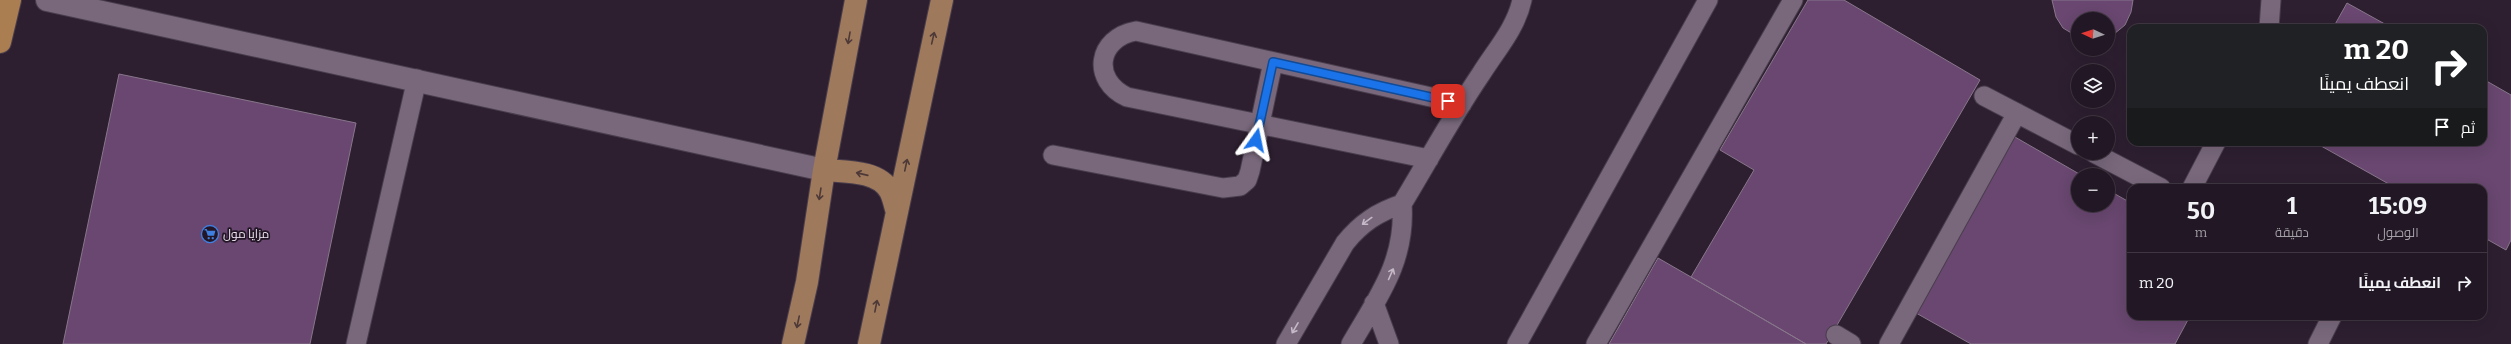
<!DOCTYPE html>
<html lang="ar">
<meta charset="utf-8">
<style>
body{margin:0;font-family:Bitter,Cairo,serif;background:#2e2431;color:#f1f3f6;direction:rtl;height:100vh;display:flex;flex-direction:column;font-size:15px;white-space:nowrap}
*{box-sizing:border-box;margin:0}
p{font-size:13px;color:#a29fa6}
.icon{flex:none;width:22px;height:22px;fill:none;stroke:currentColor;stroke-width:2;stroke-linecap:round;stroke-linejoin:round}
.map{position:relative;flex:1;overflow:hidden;direction:ltr}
.sheet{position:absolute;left:2127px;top:184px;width:360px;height:136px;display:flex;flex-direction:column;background:#221724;border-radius:12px;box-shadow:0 4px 16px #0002,0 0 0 1px #3f3641;direction:rtl}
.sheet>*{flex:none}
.guide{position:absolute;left:2127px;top:24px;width:360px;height:122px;border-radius:12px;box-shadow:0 4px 16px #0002,0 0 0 1px #3f3641;direction:rtl;background:#202124;color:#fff;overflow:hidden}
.needle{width:26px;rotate:274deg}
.buttons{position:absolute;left:2071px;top:12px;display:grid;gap:8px}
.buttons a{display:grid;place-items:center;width:44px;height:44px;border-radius:50%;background:#221724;box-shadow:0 4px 16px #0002,0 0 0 1px #3f3641;font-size:20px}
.pin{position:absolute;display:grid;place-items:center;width:34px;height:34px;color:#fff;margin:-17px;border-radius:8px;box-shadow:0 2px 6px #0006}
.me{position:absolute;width:44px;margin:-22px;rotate:12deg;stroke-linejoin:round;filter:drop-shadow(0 0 3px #0008)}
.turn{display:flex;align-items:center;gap:14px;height:84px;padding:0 12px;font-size:18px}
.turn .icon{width:52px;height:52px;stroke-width:2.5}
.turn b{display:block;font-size:28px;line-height:34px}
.then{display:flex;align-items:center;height:38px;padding:0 12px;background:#0003;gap:8px;font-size:15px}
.eta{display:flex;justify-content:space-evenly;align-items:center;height:68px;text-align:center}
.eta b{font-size:24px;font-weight:700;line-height:28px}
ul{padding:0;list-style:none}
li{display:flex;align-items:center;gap:12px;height:60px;padding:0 12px;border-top:1px solid #3f3641}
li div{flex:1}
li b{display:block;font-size:15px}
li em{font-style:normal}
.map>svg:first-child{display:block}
.building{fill:#694770;stroke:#88778b}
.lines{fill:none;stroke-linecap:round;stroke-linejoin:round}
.service-casing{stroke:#493d4c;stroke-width:21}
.minor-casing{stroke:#493d4c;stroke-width:24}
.primary-casing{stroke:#493d4c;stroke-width:24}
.trunk-casing{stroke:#493d4c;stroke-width:24}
.service{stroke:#79687c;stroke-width:19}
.minor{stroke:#79687c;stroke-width:22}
.primary{stroke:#9e795b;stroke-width:22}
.trunk{stroke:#aa7e50;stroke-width:22}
.oneway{stroke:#4e3939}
.oneway2{stroke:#c6b9c7}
.route-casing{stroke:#114b97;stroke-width:10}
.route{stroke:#1a73e8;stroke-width:7}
.labels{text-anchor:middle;stroke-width:3.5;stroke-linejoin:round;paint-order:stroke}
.poi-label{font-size:12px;fill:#efe5f0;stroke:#231626;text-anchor:start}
</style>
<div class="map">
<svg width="2511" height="344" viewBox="0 0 2511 344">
<rect width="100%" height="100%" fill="#2d1f30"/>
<!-- building -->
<path class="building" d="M1808,0H1844L1980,80L1826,344H1806L1691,277L1754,170L1720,150Z
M2052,0H2133L2131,12L2125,25L2114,34L2108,37V19H2078V37L2063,28L2056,17Z
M2347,3L2392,28H2333Z
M119,74L356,123L310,344H63Z
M2483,79L2511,95V240L2506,250L2483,237V188H2396L2314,142H2483Z
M2008,133L2081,175H2078V205H2108V190L2131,203V316H2190L2175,344H1971L1909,309Z
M1658,258L1691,277L1806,344H1609Z"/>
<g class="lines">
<!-- service casing -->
<g class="service-casing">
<path id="service" d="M2269,28L2271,0
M1984,96L2078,145
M2094,153L2161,188
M1053,155L1223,188L1240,186L1247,180L1250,171L1273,62
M1429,159L1127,97C1091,80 1097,38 1136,31L1462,104
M2192,188L2216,142
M1374,303L1389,344
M1836,335L1851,344
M356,344L417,79
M1286,344L1345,243C1361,223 1378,212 1402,204
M1351,344C1378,297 1406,261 1402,204C1428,161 1453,115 1481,74C1496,50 1516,28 1522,0
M1517,344L1708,0
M1596,344L1793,0
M1889,344L2017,113
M2318,344L2332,316"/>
</g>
<!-- minor casing -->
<g class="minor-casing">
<path id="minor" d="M47,0L824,170"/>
</g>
<!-- primary casing -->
<g class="primary-casing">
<path id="primary" d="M824,170C845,172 878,170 890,191C893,196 894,203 896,209
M793,344L807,282L824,170L856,0
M869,344L942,0"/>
</g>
<!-- trunk casing -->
<g class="trunk-casing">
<path id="trunk" d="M0,42L10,0"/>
</g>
<!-- service -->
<use href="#service" class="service"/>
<!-- minor -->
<use href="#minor" class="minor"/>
<!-- primary -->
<use href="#primary" class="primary"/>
<!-- trunk -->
<use href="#trunk" class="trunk"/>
</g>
<!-- one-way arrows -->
<defs><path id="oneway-shaft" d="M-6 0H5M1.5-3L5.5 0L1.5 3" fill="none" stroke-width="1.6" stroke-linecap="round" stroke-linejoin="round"/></defs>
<g class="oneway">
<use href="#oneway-shaft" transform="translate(849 38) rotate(100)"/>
<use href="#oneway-shaft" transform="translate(933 38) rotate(-77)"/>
<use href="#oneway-shaft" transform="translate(906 165) rotate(-78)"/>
<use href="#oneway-shaft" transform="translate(862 174) rotate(-167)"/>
<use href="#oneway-shaft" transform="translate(820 194) rotate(99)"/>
<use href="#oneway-shaft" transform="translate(876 306) rotate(-79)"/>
<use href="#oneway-shaft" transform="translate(798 322) rotate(102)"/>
</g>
<g class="oneway2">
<use href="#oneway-shaft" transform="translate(1367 221) rotate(144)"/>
<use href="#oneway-shaft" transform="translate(1391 274) rotate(-66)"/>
<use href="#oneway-shaft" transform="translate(1295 328) rotate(120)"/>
</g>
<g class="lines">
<!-- route casing -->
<g class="route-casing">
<path id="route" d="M1256,140L1273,62L1448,101"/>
</g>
<!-- route -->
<use href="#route" class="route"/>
</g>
<!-- icons -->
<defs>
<g id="supermarket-ring" transform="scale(0.9)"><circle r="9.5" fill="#231626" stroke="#3f7fe0" stroke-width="1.5"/><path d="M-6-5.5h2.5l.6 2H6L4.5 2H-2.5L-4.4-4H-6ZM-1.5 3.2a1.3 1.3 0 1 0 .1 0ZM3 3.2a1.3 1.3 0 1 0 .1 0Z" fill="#3f7fe0"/></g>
</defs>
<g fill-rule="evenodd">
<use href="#supermarket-ring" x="210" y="234"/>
</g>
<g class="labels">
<!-- poi labels -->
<g class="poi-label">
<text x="223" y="238">مزايا مول</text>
</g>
</g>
</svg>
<div class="buttons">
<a><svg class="needle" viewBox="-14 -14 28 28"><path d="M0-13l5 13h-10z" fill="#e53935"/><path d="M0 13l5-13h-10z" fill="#a29fa6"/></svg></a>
<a><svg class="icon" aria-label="layers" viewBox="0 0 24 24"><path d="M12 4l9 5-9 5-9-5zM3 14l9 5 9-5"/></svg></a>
<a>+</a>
<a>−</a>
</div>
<div class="pin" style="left:1448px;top:101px;background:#d93025"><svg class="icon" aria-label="arrive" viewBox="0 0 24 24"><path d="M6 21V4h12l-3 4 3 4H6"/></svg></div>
<svg class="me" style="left:1256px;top:140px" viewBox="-20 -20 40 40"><path d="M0-17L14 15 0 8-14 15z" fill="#1a73e8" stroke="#fff" stroke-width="4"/></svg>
<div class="guide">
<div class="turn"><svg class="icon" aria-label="right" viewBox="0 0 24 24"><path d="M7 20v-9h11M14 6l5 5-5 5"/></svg><div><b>20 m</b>انعطف يمينًا</div></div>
<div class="then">ثم<svg class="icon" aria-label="arrive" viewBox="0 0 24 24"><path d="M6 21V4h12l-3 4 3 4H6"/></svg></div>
</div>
<section class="sheet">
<div class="eta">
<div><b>15:09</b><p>الوصول</p></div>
<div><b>1</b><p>دقيقة</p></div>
<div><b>50</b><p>m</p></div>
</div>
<ul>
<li><svg class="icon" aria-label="right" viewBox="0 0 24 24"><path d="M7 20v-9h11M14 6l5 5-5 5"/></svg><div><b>انعطف يمينًا</b></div><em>20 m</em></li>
</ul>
</section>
</div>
